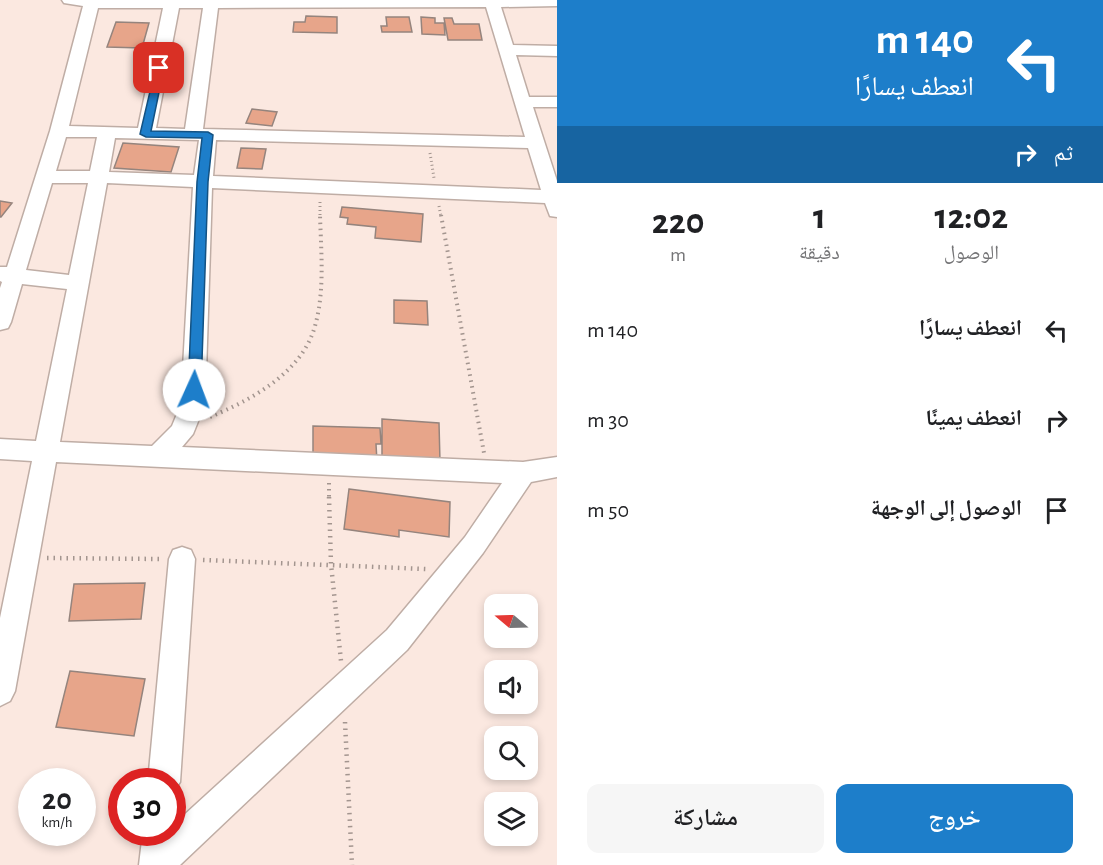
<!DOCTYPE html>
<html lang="ar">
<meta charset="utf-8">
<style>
body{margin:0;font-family:"Alegreya Sans","Noto Naskh Arabic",sans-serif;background:#f6f6f6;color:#202124;direction:rtl;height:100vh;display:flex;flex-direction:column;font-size:22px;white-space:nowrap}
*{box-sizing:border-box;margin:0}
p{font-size:20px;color:#757577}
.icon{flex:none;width:33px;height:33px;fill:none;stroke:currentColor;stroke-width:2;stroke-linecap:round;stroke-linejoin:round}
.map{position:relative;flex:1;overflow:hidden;direction:ltr}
.details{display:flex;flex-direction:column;background:#fff;width:546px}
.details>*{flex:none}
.hud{background:#1d7eca;color:#fff;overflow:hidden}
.needle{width:39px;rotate:289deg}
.fabs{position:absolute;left:484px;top:594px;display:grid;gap:12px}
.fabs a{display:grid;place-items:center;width:54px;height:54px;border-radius:12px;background:#fff;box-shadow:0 3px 9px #0003;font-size:30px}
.speed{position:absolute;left:18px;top:768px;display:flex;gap:12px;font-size:30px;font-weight:700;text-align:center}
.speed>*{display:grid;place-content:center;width:78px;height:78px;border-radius:50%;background:#fff;box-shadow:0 3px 9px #0003;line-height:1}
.speed small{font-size:15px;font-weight:400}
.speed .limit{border:9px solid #d22;background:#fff;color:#111}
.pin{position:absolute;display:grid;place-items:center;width:51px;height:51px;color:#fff;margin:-26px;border-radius:12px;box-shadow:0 3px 9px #0006}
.me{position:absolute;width:66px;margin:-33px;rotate:2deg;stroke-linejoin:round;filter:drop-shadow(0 0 4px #0008)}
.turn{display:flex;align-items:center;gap:21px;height:126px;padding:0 30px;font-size:27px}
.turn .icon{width:78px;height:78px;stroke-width:2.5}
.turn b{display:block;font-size:42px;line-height:51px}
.then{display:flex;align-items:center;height:57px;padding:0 30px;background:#0003;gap:12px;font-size:22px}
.eta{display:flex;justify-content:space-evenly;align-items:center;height:102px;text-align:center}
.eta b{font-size:36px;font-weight:600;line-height:42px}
.primary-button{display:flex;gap:12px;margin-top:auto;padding:12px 30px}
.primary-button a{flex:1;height:69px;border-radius:12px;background:#1d7eca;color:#fff;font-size:24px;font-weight:600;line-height:69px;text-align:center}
.primary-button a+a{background:#f6f6f6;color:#202124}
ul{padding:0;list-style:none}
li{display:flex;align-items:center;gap:18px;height:90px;padding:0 30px}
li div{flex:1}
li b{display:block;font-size:22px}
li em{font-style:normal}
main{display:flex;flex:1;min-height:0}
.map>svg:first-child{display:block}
.building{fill:#e7a58a;stroke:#95847d;stroke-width:1.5}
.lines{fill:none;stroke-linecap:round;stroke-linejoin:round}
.street-casing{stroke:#bfada5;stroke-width:3}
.path-far2{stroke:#a3958f;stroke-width:3;stroke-dasharray:1 3;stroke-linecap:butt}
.path-far1{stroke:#a3958f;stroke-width:4;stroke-dasharray:1.5 4.5;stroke-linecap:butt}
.path{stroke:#a3958f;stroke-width:4.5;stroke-dasharray:1.5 5;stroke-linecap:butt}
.street{fill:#fff;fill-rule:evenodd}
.route{fill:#1d7eca;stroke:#135283;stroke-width:1.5}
</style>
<main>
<section class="details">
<div class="hud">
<div class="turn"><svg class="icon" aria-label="left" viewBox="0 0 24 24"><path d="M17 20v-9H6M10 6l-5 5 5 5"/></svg><div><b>140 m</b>انعطف يسارًا</div></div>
<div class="then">ثم<svg class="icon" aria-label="right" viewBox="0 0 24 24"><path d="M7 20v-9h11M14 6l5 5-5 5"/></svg></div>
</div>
<div class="eta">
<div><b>12:02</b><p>الوصول</p></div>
<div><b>1</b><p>دقيقة</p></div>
<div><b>220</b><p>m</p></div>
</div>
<ul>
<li><svg class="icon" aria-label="left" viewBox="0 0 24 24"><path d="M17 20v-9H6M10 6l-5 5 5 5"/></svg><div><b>انعطف يسارًا</b></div><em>140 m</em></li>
<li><svg class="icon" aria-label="right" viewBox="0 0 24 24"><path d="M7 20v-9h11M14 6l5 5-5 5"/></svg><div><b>انعطف يمينًا</b></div><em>30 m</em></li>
<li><svg class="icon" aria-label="arrive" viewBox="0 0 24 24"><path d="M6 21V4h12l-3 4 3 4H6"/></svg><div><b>الوصول إلى الوجهة</b></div><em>50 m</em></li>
</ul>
<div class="primary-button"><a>خروج</a><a>مشاركة</a></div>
</section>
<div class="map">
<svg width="557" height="865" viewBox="0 0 557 865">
<rect width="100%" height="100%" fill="#fbe8e0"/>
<!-- building -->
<path class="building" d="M306,16L337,17V33L293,32L294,22H305Z
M386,17H409L412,32H382L381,26H387Z
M421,17L435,18V23H444L445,35L422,34Z
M444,18H452L454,24H479L482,40H448Z
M116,22L149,23L142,48L107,47Z
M252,109L277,112L272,126L246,123Z
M123,143L179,147L171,172L114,168Z
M241,148L266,149L262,169L237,168Z
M0,201L12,203L1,217H0Z
M342,207L423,214L421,242L375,238L376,227L347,224L348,218L340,217Z
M394,300L427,301L428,325L394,323Z
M382,419L439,423L440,462L382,458Z
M313,426L380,428L381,444H376L377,462L313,460Z
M349,489L450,502L449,537L399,530V537L344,529Z
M145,583L141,619L69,621L74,584Z
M70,671L145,679L134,736L56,727Z"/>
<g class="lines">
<!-- street casing -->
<g class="street-casing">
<path id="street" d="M62,0H557V6L501,7L513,45L557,46V56L516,55L529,97H557V107H533L557,181V217L550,216L545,203L212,188L205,404L193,434L182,447L523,462L557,457V477L531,482L483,553L407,650L180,865H139L143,832H172V826L387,630L465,537L502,483L56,462L15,691L10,701L0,706V618L32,461L0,459V439L36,441L67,289L22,284L11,322L8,328L0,330V288L2,282L0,281V267H7L50,131L83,6L64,3ZM486,7L525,137L203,129L218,8ZM98,8H163L138,128L69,126ZM179,8H203L185,129L156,128ZM66,137H97L90,171H56ZM115,138L199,140L194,175L109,172ZM216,140L528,148L541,190L213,176ZM52,183H88L69,275L26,270ZM107,183L193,187L181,404L172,426L152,446L60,442Z
M182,547L191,550L195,559L180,782L172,794V782H148L169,559L173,550Z"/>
</g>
<!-- path-far2 -->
<path class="path-far2" d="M430,153L434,178
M320,202V217
M439,206L441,217"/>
<!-- path-far1 -->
<path class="path-far1" d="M441,215L484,453
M210,417C251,400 302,373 315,326C325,291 321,251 320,215
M329,483V498"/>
<!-- path -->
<path class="path" d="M329,497L331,564L341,661
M47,558L159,559
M203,560L426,569
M345,722L352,865"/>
<!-- street -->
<use href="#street" class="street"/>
</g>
<!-- route -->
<path class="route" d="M156,66L164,68L151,131L208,132L213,135L208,182L201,390L194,395L188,390L197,182L202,138L146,137L140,134Z"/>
</svg>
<div class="fabs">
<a><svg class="needle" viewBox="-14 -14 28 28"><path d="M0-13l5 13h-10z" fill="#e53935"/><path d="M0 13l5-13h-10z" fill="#757577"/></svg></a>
<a><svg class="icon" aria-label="sound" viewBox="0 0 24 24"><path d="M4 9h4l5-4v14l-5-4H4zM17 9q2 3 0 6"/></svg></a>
<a><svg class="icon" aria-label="search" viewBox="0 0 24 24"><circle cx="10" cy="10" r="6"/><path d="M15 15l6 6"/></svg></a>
<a><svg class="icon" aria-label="layers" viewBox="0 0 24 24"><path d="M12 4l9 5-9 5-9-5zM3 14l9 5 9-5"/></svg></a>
</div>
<div class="speed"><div>20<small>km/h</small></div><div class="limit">30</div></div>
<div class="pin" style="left:159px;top:68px;background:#d93025"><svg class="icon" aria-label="arrive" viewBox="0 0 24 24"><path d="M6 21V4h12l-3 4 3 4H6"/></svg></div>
<svg class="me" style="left:194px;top:390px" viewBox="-20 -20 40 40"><circle r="19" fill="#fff"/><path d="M0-13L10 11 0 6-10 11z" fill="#1d7eca"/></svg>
</div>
</main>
